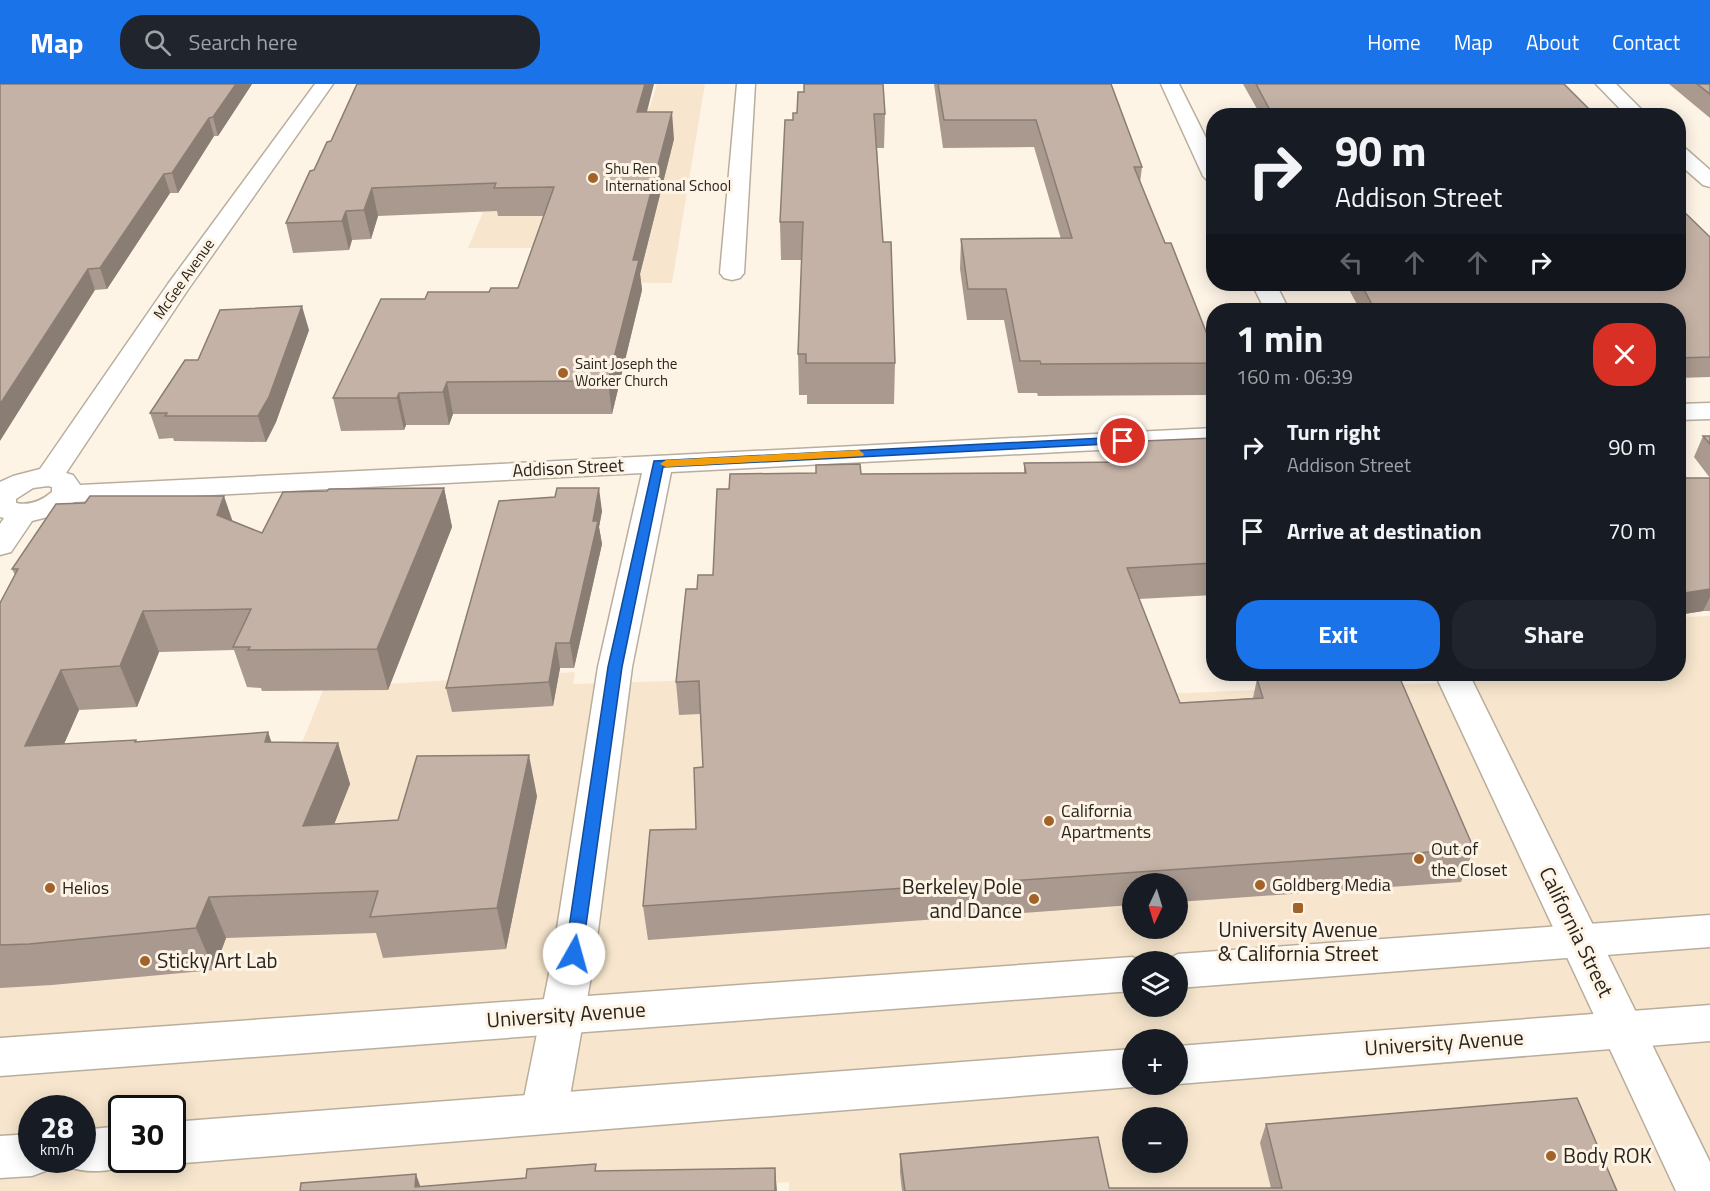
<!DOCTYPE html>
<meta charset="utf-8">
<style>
body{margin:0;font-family:"Titillium Web",sans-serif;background:#20242c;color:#f1f3f6;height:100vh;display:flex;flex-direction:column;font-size:22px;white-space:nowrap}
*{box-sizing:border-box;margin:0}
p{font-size:20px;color:#9ea1a6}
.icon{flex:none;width:33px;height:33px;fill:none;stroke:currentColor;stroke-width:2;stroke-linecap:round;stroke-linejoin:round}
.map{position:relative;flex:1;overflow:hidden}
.panel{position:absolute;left:1206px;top:219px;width:480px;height:378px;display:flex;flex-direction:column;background:#171b24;border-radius:24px;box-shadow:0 3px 15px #0003}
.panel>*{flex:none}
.guide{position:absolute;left:1206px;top:24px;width:480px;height:183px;border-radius:24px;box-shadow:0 3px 15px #0003;background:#171b24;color:#f1f3f6;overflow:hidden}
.needle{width:39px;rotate:184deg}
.tools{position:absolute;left:1122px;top:789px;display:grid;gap:12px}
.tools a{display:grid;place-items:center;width:66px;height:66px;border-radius:50%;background:#171b24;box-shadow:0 3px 15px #0003;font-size:30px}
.speed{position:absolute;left:18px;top:1011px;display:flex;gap:12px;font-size:30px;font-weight:700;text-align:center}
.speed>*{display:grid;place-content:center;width:78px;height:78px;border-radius:50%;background:#171b24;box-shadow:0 3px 15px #0003;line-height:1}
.speed small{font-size:15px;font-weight:400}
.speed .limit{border:3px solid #111;border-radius:9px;background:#fff;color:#111}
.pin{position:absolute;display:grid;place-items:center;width:51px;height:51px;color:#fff;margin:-26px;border:3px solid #fff;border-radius:50%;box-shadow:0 2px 6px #0007}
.me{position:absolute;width:66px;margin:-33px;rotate:7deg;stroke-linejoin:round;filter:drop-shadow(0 0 4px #0008)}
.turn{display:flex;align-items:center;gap:21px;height:126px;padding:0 30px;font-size:27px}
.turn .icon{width:78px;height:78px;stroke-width:2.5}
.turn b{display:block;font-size:42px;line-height:51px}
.lanes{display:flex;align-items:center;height:57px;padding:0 30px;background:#0003;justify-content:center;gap:30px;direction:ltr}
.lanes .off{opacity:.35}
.round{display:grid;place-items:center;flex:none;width:63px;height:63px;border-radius:24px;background:#20242c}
.headline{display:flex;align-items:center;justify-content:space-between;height:102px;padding:0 30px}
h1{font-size:36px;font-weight:700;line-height:45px}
.action{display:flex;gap:12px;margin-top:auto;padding:12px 30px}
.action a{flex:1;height:69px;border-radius:24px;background:#1a73e8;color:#fff;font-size:24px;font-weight:700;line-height:69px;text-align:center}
.action a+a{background:#20242c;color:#f1f3f6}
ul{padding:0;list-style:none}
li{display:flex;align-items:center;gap:18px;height:84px;padding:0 30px}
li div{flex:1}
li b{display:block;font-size:22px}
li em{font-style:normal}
header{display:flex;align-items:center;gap:36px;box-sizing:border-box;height:84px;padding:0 30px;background:#1a73e8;color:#fff}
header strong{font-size:28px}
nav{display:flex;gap:33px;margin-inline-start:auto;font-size:21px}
.search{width:420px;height:54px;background:#20242c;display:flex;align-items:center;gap:15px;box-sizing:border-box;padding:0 21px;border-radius:24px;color:#9ea1a6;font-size:22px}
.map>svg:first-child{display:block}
.built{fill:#f7e6cd;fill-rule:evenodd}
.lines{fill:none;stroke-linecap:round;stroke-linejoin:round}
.minor-casing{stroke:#b9ae9d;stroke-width:3}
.secondary-casing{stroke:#b9ae9d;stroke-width:3}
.minor{fill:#fff;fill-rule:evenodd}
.secondary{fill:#fff;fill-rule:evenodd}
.wall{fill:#a9998f}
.shaded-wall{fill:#8a7d74}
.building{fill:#c5b2a6;stroke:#8a7d74;stroke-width:1.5}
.route{fill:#1a73e8;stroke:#114b97;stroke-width:1.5}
.slow{fill:#f59e0b}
.poi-dot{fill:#a16329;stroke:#fef4e6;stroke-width:2}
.labels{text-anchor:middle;stroke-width:6;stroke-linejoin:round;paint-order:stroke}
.far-poi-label{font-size:15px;fill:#29241e;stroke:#fef4e6;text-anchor:start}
.far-street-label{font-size:15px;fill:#29241e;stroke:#fef4e6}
.street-label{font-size:18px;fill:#29241e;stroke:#fef4e6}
.poi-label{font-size:18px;fill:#29241e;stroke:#fef4e6;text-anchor:start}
.near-poi-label{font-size:21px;fill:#29241e;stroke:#fef4e6;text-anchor:start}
.near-street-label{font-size:21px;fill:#29241e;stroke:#fef4e6}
</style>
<header>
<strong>Map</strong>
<div class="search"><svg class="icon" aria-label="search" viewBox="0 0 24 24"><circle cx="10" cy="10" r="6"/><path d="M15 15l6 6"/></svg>Search here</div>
<nav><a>Home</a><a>Map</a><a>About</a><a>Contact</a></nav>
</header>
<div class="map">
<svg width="1710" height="1107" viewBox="0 0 1710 1107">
<rect width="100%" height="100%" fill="#fef4e6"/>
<!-- built -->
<path class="built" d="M657,0H705L672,199L549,198L538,164H468L526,25L650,23Z
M1710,532V1107H789V1098L683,1107H0V706L291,686L324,604L575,588L573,600L668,597L1143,567L1159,610L1517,596L1515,590H1678L1679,533ZM1132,800H1178V844H1132ZM1132,878H1178V922H1132ZM1132,956H1178V1000H1132ZM32,1024H82V1076H32ZM122,1024H172V1076H122ZM1132,1034H1178V1078H1132Z"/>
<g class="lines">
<!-- minor casing -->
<g class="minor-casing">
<path id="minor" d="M315,0H333L187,207L66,389L73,391L80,401L1214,344V360L671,388L632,583L595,870L567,1029L560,1043L544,1049L528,1043L521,1029L553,870L598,583L642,389L74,418L59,430L32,437L11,468L0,471V440L4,434L0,433V398L13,392L40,385L168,200ZM48,402L52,403V408C41,417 30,422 16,419V415L33,404Z
M737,0H755L744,189L740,194L732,196L724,194L720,189Z
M1161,0H1179L1214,70V98L1207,96L1203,92Z
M1596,0H1616L1648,32H1627Z
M1678,62L1685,64L1710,86V103L1703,101L1678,79Z
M1252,200H1276L1289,226H1265Z
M1710,319V335L1678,336V320Z
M1435,590H1469L1710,1078V1107H1676Z"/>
</g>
<!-- secondary casing -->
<g class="secondary-casing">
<path id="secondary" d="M1710,831V863L1178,904V878H1162L1178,870Z
M1132,873L1145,878H1132V907L0,992V954Z
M1710,921V957L1178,1000V962Z
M1132,965V1000H1139L1132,1003L172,1080L161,1076H172V1038Z
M122,1042V1076H139L138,1078C115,1087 89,1091 66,1082L63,1076H82V1046Z
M32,1050V1076H53L48,1086L32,1092L0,1094V1052Z"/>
</g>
<!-- minor -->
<use href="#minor" class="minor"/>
<!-- secondary -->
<use href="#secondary" class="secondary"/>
</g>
<!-- wall -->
<path class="wall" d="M0,0H252L218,52H214L178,109H170L107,205L95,206Z
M934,0H1111L1142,83L1140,99L1165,159L1214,268V291L1211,307H1209L1208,311L1038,312L1037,309H1018L1004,236H967L960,185L961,155H1061L1034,63L943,64Z
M1243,0H1564L1596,32H1261Z
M1669,0H1710V34Z
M647,28L674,55L640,190L642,206L612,330H453L449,341H406L404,346L341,347L333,314L425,215L518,204L544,132H498L497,127L378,132L371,155L352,156L349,166L293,169L286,139L314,86Z
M797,29L885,30L884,64H877L883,158L895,279L894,320H807V311H799L798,270L802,176H781L780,138L793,36Z
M1710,153V293L1678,294V226H1360L1346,200H1678Z
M309,246L276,338L266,358L174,357L173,354L159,355L150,329L198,276Z
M1703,352H1710V394L1694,373Z
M1214,354V511L1139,515L1180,619L1253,614L1257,595L1474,765L1461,798L1178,818V800H1132V821L648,856L643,822L696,745L703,683L700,630L679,631L676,598L697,505L713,491L729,405L816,389L861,390L1024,389V379L1117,378L1120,358Z
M1678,394H1710V527H1703L1678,531Z
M444,404L452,443L388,606L262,607L261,604L247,603L234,566L159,568L137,623L79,626L64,660L137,658L268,648L271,658L338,659L350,700L334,740L398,736L537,712L506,865L383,874L376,849L226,854L214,886L52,901L0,904V519L15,491L12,485L233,437L262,449L327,407Z
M555,413L602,427L599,443L602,460L574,584H560L553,622L452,628L446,604Z
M1266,1040L1617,1107H902L900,1089V1070L1109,1104H1271L1260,1059Z"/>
<!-- shaded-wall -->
<path class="shaded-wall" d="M236,0H252L218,52L213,33Z
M645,0H654L640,55L637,28Z
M672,28L674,55L640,190L642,206L612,330L608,297L633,176Z
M209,34L214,52L178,109L172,89Z
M164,90L170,109L107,205L100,184Z
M372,104L378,132L371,155L364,126Z
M346,127L352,156L349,166L342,137Z
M88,185L95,206L0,357V320Z
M302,222L309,246L276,338L266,358L258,332Z
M447,298L453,330L449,341L443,308Z
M399,309L406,341L404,346L397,314Z
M444,404L452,443L388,606L377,565Z
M599,404L602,427L599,443L602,460L574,584L570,559Z
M224,412L237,450L217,431Z
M1710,505V513L1703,527L1678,531V510Z
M143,527L159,568L137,623L120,582Z
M556,559L560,584L553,622L549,598Z
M61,586L79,626L45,703L25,662Z
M268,648L282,689L265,658Z
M338,659L350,700L317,784L303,742Z
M529,671L537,712L506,865L497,824Z
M209,813L226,854L214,886L196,844Z
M775,1084L777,1107H775Z
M416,1090L422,1107L415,1103Z"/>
<!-- building -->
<path class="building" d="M0,0H236L213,33L209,34L172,89L164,90L100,184L88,185L0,320Z
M357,0H645L637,28H672L633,176H639L608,297L447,298L443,308L399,309L397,314H333L381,215H425L428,208H489L491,204H518L554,103L494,104L496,99L372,104L364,126L346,127L342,137L286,139L310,87L314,86L327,58L331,57Z
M804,0H883L885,30H874L883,158H891L895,279H806V270H798L803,138H780L785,36H793V29H797L798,8H804Z
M938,0H1111L1142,83H1134L1165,159H1171L1214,268V275H1212L1213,279L1041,280L1040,277H1020L1006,205H968L961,155L1072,154L1036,36H944Z
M1256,0H1564L1596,32H1273Z
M1697,0H1710V10Z
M1678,122L1710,153V273L1678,274V226H1375L1361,200H1678Z
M302,222L269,313L258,332H165L167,329H150L185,276H198L220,226Z
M1703,352H1710V360Z
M1214,354V479L1127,484L1180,619L1263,614L1257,595L1347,590H1398L1474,765L643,822L650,746L696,745L694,684L703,683L699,597L676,598L686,505H697L698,491H713L717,405H729L730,390L816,389V381L860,380L861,390L1026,389L1024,379L1125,378L1120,358Z
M1678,394H1710V505L1678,510Z
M444,404L377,565L248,566L250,563H233L251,525L143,527L120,582L61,586L25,662L136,656L135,658L268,648L265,658L338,659L303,742L398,736L417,672L529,671L497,824L370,833L378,807L209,813L196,844L29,860L0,861V519L18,485H12L56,420L85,419L90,412H224L217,431L262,449L283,408L327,407L329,405Z
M557,404H599L593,437H598L570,559H556L549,598L446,604L499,417L555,413Z
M1577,1014L1617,1107H905L900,1070L1098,1053L1109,1104H1282L1266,1040Z
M596,1080L595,1087L775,1084V1107H300L301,1099L416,1090L415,1103L526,1094L527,1085Z"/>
<!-- route -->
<path class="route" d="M1123,353L1129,357L1127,359L663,383L622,583L582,870L580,875L574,877L568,875L565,870L608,583L654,377Z"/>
<!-- slow -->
<path class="slow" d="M859,366L864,370L863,372L666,383L660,380L666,376Z"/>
<!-- markers -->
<g class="poi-dot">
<circle cx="593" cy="94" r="6"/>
<circle cx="563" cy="289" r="6"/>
<circle cx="1049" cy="737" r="6"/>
<circle cx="1419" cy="775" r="6"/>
<circle cx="1260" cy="801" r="6"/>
<circle cx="50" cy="804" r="6"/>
<circle cx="1034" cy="815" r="6"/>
<rect x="1292" y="818" width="12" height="12" rx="3"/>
<circle cx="145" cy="877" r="6"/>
<circle cx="1551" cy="1072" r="6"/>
</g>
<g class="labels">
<!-- far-poi labels -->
<g class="far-poi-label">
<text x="605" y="90">Shu Ren<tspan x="605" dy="17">International School</tspan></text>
<text x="575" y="285">Saint Joseph the<tspan x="575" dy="17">Worker Church</tspan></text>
</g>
<!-- far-street labels -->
<g class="far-street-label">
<text transform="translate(184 195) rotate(-55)" y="5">McGee Avenue</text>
</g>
<!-- street labels -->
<g class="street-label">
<text transform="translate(568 384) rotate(-3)" y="6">Addison Street</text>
</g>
<!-- poi labels -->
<g class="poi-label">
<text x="1061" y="733">California<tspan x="1061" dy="21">Apartments</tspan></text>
<text x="1431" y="771">Out of<tspan x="1431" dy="21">the Closet</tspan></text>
<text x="1272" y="807">Goldberg Media</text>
<text x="62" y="810">Helios</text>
</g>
<!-- near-poi labels -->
<g class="near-poi-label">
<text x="1022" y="810" text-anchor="end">Berkeley Pole<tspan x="1022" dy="24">and Dance</tspan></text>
<text x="1298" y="853" text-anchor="middle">University Avenue<tspan x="1298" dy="24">&amp; California Street</tspan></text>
<text x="157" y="884">Sticky Art Lab</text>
<text x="1563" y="1079">Body ROK</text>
</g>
<!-- near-street labels -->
<g class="near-street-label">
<text transform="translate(1576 848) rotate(64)" y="7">California Street</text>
<text transform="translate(566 931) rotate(-4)" y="7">University Avenue</text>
<text transform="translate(1444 959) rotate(-4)" y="7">University Avenue</text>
</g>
</g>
</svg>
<div class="tools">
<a><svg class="needle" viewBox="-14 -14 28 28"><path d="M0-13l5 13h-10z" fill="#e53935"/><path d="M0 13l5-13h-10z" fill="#9ea1a6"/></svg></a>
<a><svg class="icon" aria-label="layers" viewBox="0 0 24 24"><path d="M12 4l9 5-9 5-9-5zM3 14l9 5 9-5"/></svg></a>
<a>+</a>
<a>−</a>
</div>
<div class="speed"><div>28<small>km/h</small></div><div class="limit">30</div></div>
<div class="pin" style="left:1123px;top:357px;background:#d93025"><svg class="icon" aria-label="arrive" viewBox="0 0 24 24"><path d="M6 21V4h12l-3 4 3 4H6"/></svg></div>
<svg class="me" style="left:574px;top:870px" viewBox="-20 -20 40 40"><circle r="19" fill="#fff"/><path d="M0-13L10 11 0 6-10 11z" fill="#1a73e8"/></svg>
<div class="guide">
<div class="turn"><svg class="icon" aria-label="right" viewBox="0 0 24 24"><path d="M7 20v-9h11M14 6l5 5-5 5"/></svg><div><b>90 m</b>Addison Street</div></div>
<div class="lanes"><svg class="icon off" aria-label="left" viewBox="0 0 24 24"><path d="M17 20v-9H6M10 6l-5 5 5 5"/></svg><svg class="icon off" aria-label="ahead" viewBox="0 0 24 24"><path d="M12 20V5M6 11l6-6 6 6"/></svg><svg class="icon off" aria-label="ahead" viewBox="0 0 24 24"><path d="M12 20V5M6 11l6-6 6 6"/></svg><svg class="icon" aria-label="right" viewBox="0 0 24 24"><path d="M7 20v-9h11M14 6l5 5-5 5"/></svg></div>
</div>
<section class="panel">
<div class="headline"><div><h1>1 min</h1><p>160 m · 06:39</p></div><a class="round" style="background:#d93025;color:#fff"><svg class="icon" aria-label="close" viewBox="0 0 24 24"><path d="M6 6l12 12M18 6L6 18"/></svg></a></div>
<ul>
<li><svg class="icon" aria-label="right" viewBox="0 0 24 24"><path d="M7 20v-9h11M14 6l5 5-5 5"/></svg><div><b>Turn right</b><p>Addison Street</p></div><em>90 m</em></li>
<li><svg class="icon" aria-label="arrive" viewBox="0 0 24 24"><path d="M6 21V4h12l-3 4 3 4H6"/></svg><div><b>Arrive at destination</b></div><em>70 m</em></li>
</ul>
<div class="action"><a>Exit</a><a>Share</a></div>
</section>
</div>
